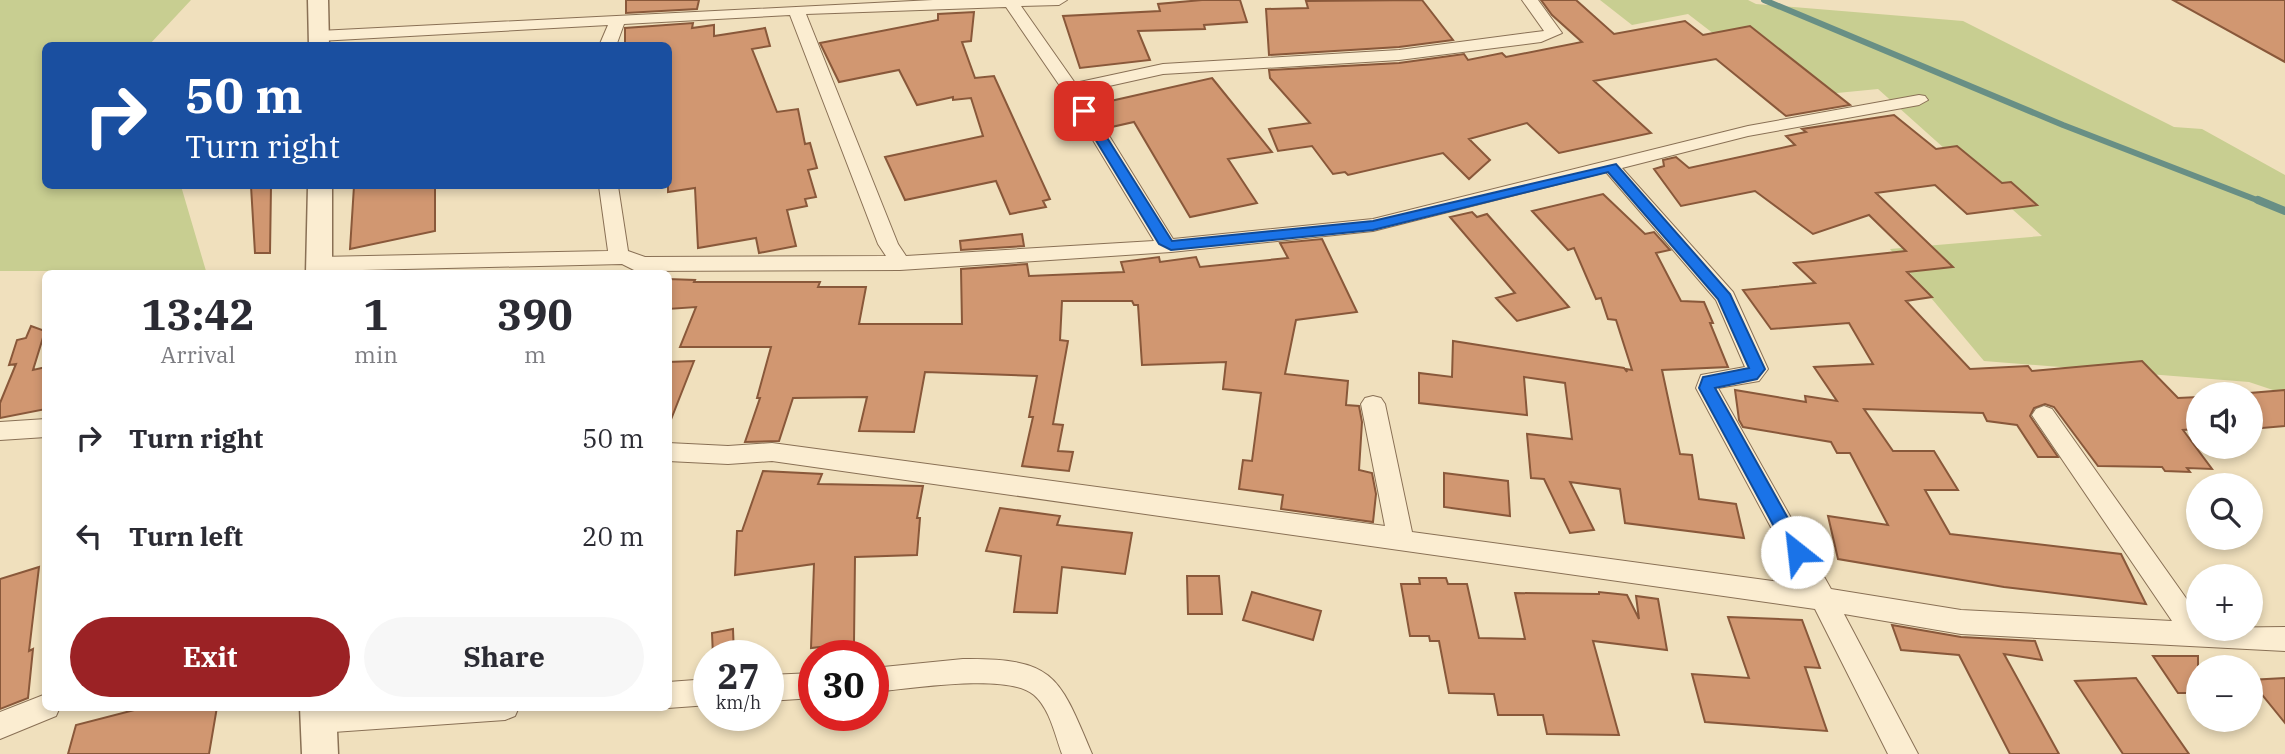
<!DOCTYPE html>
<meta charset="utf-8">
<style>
body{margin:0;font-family:"IBM Plex Serif",serif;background:#f7f7f7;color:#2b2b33;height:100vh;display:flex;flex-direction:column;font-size:26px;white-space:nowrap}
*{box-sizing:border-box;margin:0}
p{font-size:23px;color:#7c7c81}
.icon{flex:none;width:38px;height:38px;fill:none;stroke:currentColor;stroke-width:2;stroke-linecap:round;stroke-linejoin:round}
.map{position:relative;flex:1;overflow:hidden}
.sheet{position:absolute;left:42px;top:270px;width:630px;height:441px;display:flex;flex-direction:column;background:#fff;border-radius:10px;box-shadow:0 4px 10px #0003}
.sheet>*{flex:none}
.banner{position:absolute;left:42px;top:42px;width:630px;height:147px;border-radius:10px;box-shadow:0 4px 10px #0003;background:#1a4fa0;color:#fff;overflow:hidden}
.buttons{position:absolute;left:2186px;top:382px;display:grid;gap:14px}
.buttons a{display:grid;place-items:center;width:77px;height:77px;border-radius:50%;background:#fff;box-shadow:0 4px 10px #0003;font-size:35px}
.speed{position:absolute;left:693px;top:640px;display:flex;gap:14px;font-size:35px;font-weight:700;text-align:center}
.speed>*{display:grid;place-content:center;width:91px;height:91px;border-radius:50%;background:#fff;box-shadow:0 4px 10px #0003;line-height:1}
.speed small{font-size:18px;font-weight:400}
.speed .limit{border:10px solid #d22;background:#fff;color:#111}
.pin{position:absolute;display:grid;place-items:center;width:60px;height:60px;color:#fff;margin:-30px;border-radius:14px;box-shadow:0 4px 10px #0006}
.me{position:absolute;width:77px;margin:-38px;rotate:331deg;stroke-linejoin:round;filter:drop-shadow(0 0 5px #0008)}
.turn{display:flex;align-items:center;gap:24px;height:147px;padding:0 28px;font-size:32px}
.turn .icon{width:91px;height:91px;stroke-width:2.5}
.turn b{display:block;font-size:49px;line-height:60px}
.eta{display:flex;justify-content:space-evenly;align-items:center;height:119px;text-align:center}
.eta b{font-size:42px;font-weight:700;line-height:49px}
.button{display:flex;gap:14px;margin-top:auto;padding:14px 28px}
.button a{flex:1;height:80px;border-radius:42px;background:#9b2225;color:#fff;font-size:28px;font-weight:700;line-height:80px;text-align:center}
.button a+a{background:#f7f7f7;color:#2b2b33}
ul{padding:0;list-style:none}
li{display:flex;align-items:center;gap:21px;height:98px;padding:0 28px}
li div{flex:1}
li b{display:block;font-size:26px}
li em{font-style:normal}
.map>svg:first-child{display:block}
.green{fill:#c8ce91}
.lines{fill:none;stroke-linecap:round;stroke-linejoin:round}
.stream-far1{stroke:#688f85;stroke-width:6}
.stream{stroke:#688f85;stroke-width:8}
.building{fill:#d19771;stroke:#89583a;stroke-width:2}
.minor-casing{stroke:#897055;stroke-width:2}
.tertiary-casing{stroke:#897055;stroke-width:3}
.minor{fill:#fbedd1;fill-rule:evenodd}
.tertiary{fill:#fbedd1;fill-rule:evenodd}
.route{fill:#1a73e8;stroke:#114b97;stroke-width:2}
</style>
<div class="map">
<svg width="2285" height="754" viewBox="0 0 2285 754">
<rect width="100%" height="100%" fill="#f0e0bd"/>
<!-- green -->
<path class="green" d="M0,0H191L149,45L46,46V186H181L206,271H0Z
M1600,0H1748L1756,4L1963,21L2174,127L2202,129L2285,175V394L2249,382L1984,361L1890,249L2042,236L1878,89L1796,97L1688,14L1632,25Z"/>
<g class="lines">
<!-- stream-far1 -->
<path class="stream-far1" d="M1764,0L2063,125L2262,202"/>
<!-- stream -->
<path class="stream" d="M2258,200L2285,211"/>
</g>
<!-- building -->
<path class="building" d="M626,0H699L697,9L626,13Z
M1202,0H1240L1247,22L1204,25L1205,29L1138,31L1150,60L1080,68L1063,16L1160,11L1158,4Z
M1422,0L1453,40L1399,47L1269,55L1266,9L1308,8L1306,1Z
M1541,0H1576L1614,34L1685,21L1703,35L1750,26L1850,105L1786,116L1716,59L1594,81L1651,133L1559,153L1527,123L1469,139L1490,160L1469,179L1443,153L1348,175L1345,172L1333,174L1312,146L1278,151L1269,129L1310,123L1270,78L1269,70L1399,63L1464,54L1468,60L1502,53L1506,57L1582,42L1552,15Z
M2173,0H2285V62Z
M974,12L971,41L962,42L975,78L994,76L1050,199L1043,201L1046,207L1010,214L996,181L905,200L885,157L983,136L971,98L953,100V97L917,105L899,70L839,82L820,43L938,20V14Z
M693,23L692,28L714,25V36L765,28L770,46L752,49L777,112L798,109L805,144L810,143L817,168L808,170L816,197L805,199L807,206L787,210L796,246L759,253L756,238L698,248L695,188L668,192V46H625V28Z
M1212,78L1272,152L1228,159L1257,203L1190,217L1134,122L1107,128L1093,105Z
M1894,115L1936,149L1957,146L2002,183L2011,182L2037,205L1967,214L1935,185L1876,193L1953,267L1907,272L1932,297L1906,301L1970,369L2028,366L2032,371L2142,361L2178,398L2198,397V429L2183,430L2212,469L2187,468L2190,472L2165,471L2162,467L2098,466L2054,407L2045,404L2034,408L2030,416L2058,457H2038L2017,425L1987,421L1983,413L1864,409L1893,451H1934L1958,490H1925L1950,534L2121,554L2146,604L2004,587L1838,559L1828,516L1888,525L1850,453H1837L1831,442L1743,427L1739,420L1735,390L1806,402L1805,396L1837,401L1814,367L1873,364L1849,323L1771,329L1743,290L1815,283L1794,263L1906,251L1869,215L1813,234L1755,191L1681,206L1654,169L1664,166L1663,160L1676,157L1689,168L1795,145L1786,136L1806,132L1802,129Z
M251,186H271L270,253H255Z
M354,186H435V231L350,249Z
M1603,194L1645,234L1654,232L1670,250L1656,253L1681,301L1704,302L1713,323H1710L1728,367L1662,370L1680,454L1692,455L1699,499L1736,504L1744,538L1625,523L1620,489L1570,482L1594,530L1570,533L1544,479L1531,478L1527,434L1572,439L1565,383L1524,377L1527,415L1419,403V373L1452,377L1453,341L1624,368L1627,372L1626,369L1632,370L1616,320L1608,319L1601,298L1596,299L1574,248L1568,250L1532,211Z
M1472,212L1477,217L1487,214L1569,307L1517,321L1496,298L1515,293L1450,217Z
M1022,234L1024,246L961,250L960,241Z
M1322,239L1357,312L1296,320L1285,374L1348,381L1346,405L1359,406L1362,422L1359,470L1372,473L1376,494L1373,522L1281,509L1283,495L1239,489L1243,460L1252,461L1261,393L1223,389L1226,362L1142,365L1138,305H1134L1132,301H1062L1060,340L1068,341L1053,424L1063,425L1058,451L1073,452L1069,471L1022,466L1033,417H1029L1037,376L925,372L914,432L859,431L867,397L793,398L779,441L745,442L760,398H757L771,347H680L696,307L668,309V279L695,280L694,282H820L818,287H866L859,324H962L961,269L1027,264L1029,276L1124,272L1121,262L1159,257L1160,262L1196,257L1200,267L1288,258L1280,243Z
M31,326L45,331L33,370L46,367V409L0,418V403L16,364L9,365L17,340L26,338Z
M694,361L670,422H668V362Z
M2285,390V426L2262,428L2250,416V393Z
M763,471L822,474L818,484L923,486L917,518H920L917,555L855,557L854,643L811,648L814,564L735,575L737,531H742Z
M1444,473L1508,481L1510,516L1444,507Z
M1000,508L1060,516L1057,525L1132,533L1125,574L1062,567L1057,613L1014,612L1021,556L986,551Z
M39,567L29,651L33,649L28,698L0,709V579Z
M1187,576H1219L1222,614H1188Z
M1419,578H1446L1448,584H1467L1479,638L1525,639L1515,593L1599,594V592L1627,595L1639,619L1636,596L1658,599L1667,650L1593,641L1619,735L1547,734L1543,715H1498L1494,694L1449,693L1439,641H1430L1429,636H1410L1401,584H1420Z
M1252,592L1321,611L1313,640L1243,620Z
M1728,617L1802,620L1820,668L1805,667L1827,731L1705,722L1692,674L1749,678Z
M1892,625L1961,637L2035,641L2042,660L2004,654L2059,754H2010L1959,655L1901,650Z
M733,629L734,656H713L712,633Z
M2153,656H2198V693H2178Z
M2136,678L2189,754H2123L2075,681Z
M2285,678V723L2250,680Z
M146,707H217L209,754H68L76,725Z"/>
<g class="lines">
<!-- minor casing -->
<g class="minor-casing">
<path id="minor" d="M933,0H1067L1059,5L1021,6L1075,83L1163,64L1399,50L1544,31L1522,0H1538L1562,33L1541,42L1399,60L1163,74L1082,92L1173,239L1373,219L1748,126L1919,95L1925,96L1928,100L1919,105L1748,136L1622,168L1733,292L1768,369L1759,381L1718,388L1831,589L1961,610L2172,621L2036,421L2032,415L2036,409L2044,406L2052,409L2198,615V628L2285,627V651L1961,634L1844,614L1918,754H1888L1815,609L772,461L728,464L668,461V443L728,446L772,443L1385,526L1361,404L1365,398L1373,396L1381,398L1385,404L1412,532L1802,585L1696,388L1701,375L1745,367L1716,300L1606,172L1373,231L1171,252L900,270L636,271L622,264L320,271L310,264L320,257L608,251L599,186H618L628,251L645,257L886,256L878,244L790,15L624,24L616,46H599L608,25L319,41L311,36L319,31ZM1006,7L1062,89L1154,241L906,256L898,244L806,14Z
M46,419V437L0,440V422Z
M963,659C1054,658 1059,675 1092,754H1062C1055,735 1050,709 1034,695C1008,672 908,689 873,692V668Z
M814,673V698L768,701V675Z
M709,679V705L668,708L666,707L668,682Z
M46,694V707H60L56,716L0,739V712Z
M319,707H519L515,716L505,720L319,733L309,729L304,720L309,711Z"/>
</g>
<!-- tertiary casing -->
<g class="tertiary-casing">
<path id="tertiary" d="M308,0H328L329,46H309Z
M308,186H332V273H306Z
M300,707H336L338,754H302Z"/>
</g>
<!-- minor -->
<use href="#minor" class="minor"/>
<!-- tertiary -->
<use href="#tertiary" class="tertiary"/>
</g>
<!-- route -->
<path class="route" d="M1080,109H1089L1172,241L1373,221L1616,164L1730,294L1765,369L1757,379L1715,388L1804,547L1807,552L1804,558H1791L1699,388L1703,377L1749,368L1718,299L1608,172L1373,230L1171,250L1159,244L1078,111Z"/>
</svg>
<div class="buttons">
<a><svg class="icon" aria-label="sound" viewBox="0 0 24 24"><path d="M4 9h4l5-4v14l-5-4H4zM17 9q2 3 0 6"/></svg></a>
<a><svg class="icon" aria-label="search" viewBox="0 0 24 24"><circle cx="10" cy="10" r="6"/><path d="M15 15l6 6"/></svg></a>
<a>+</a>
<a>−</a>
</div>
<div class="speed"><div>27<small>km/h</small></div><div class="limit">30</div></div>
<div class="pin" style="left:1084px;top:111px;background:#d93025"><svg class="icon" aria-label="arrive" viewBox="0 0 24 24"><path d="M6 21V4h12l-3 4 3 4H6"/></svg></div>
<svg class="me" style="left:1797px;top:552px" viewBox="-20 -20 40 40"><circle r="19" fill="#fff"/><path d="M0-13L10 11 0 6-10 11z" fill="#1a73e8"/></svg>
<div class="banner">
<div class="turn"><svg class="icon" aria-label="right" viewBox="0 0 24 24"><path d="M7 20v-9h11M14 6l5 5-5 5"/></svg><div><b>50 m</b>Turn right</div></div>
</div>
<section class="sheet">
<div class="eta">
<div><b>13:42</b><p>Arrival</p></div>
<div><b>1</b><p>min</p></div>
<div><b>390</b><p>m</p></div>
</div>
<ul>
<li><svg class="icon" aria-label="right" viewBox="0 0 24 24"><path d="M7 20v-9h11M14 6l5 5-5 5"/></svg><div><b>Turn right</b></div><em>50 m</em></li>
<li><svg class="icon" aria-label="left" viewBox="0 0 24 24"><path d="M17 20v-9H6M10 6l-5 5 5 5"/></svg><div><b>Turn left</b></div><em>20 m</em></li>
</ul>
<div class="button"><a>Exit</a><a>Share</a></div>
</section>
</div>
